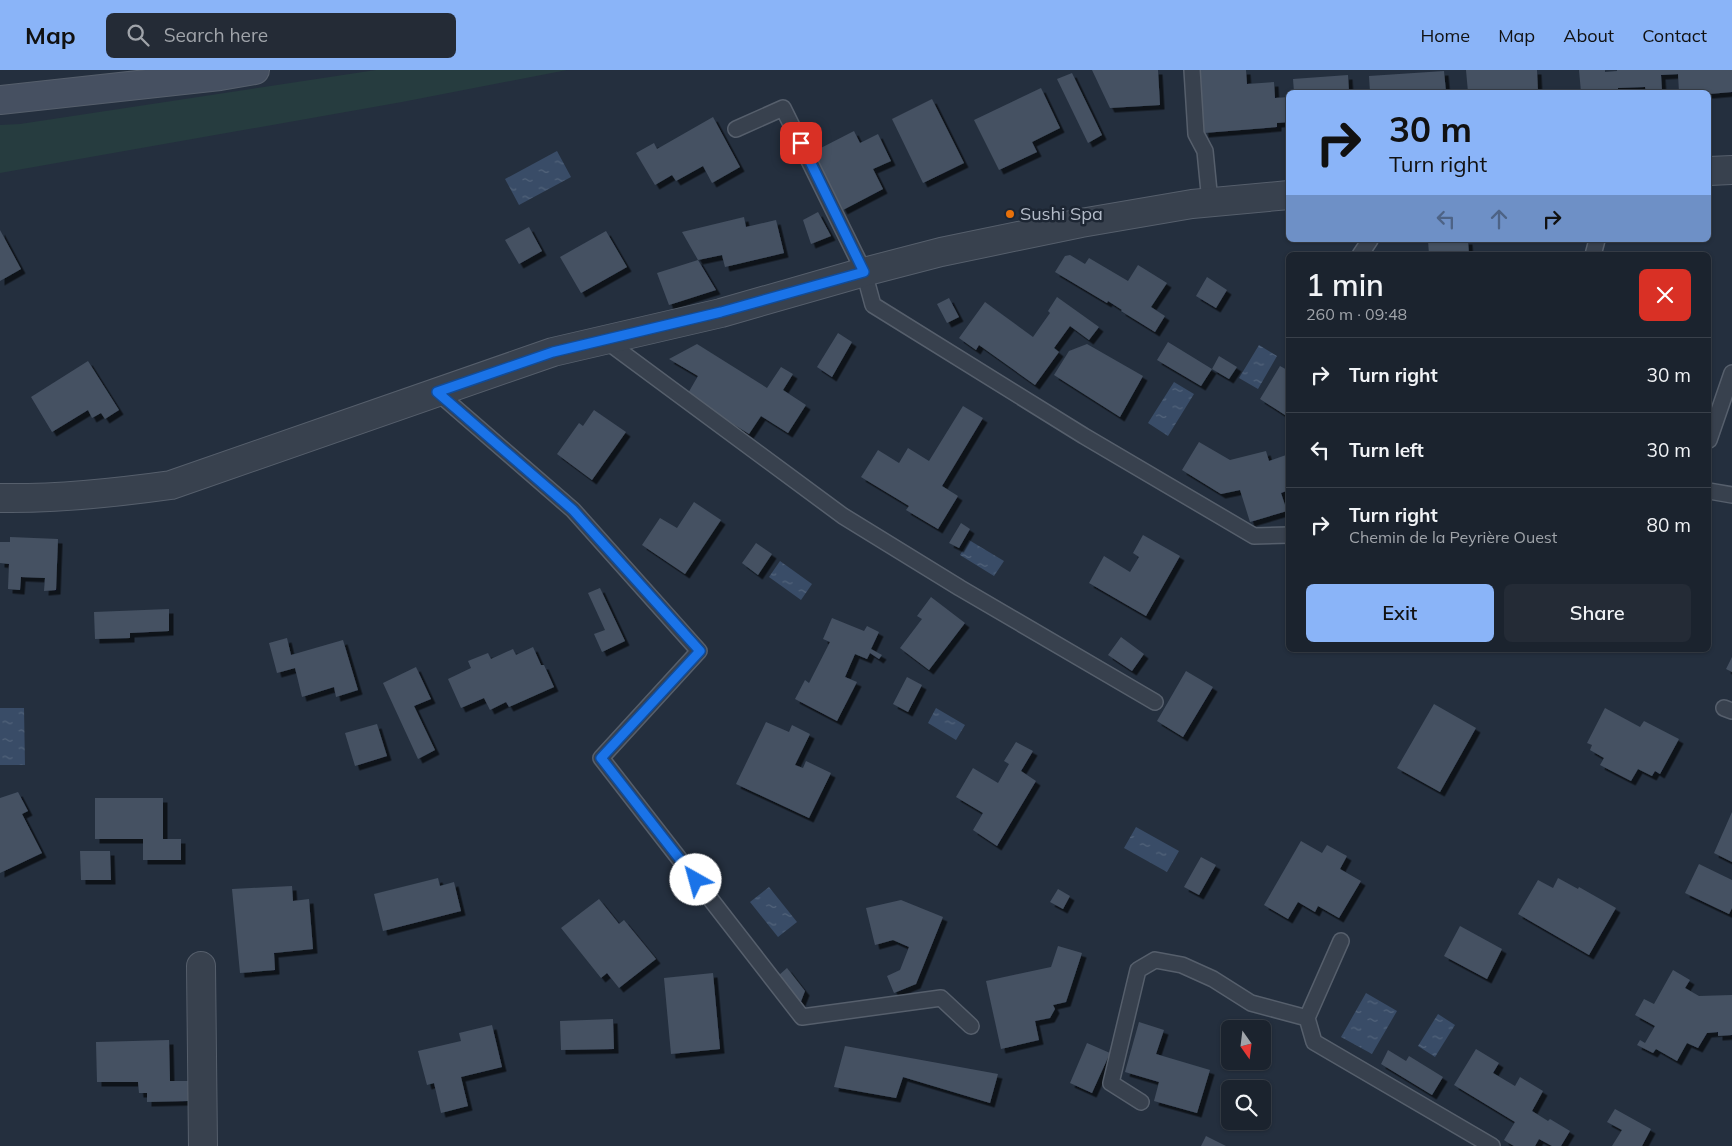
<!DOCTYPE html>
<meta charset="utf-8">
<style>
body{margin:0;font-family:Mulish,sans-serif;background:#242b36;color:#f1f3f6;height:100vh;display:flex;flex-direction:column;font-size:19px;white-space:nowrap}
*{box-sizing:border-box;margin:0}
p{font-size:16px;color:#a0a4aa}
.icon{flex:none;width:28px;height:28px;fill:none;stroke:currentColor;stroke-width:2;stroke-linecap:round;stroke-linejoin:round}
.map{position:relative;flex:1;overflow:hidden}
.details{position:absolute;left:1286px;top:182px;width:425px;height:400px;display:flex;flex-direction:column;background:#1b232e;border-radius:8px;box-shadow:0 1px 4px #0004,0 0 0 1px #39404a}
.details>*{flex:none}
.hud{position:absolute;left:1286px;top:20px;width:425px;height:152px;border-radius:8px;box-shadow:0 1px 4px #0004,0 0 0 1px #39404a;background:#8ab4f8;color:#111;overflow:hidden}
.needle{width:32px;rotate:166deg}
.buttons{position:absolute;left:1221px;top:950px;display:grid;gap:10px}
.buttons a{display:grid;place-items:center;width:50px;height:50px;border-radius:8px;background:#1b232e;box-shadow:0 1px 4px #0004,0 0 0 1px #39404a;font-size:25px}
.pin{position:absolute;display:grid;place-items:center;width:42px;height:42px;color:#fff;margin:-21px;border-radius:10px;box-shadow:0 2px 8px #0006}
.me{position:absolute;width:55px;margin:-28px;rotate:322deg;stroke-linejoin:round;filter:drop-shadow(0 0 4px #0008)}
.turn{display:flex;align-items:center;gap:18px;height:105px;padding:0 20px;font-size:22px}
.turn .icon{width:65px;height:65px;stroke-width:2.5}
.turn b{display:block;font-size:35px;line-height:42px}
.lanes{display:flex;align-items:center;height:48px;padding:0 20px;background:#0003;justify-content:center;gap:25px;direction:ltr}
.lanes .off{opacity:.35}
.round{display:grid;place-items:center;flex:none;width:52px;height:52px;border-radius:8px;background:#242b36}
.head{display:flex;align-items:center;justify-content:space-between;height:85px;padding:0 20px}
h1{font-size:30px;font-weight:600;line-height:38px}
.button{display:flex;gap:10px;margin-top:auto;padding:10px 20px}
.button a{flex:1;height:58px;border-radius:8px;background:#8ab4f8;color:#111;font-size:20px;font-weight:600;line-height:58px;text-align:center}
.button a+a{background:#242b36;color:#f1f3f6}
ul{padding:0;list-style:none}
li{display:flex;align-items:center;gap:15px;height:75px;padding:0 20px;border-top:1px solid #39404a}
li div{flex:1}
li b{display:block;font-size:19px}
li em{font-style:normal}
header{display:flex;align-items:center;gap:30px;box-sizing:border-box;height:70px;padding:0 25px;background:#8ab4f8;color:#111}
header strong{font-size:24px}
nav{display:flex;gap:28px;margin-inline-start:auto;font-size:18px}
.search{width:350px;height:45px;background:#242b36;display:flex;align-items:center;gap:12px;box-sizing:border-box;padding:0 18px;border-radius:8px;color:#a0a4aa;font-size:19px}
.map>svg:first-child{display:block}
.green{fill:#263c3f}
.water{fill:url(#water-ripples)}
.building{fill:#455162;filter:url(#shadow)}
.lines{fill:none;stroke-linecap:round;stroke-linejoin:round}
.service-casing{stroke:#565f6c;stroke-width:18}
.minor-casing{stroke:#565f6c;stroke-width:30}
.secondary-casing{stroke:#565f6c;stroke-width:30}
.service{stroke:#38414e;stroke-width:15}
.minor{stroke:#38414e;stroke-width:28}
.secondary{stroke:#465061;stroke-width:28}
.route-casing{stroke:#114b97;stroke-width:12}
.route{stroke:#1a73e8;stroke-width:9}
.food-dot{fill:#e8710a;stroke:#1d2633;stroke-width:2}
.labels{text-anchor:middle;stroke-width:5;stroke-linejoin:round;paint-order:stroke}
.poi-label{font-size:18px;fill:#b4bcc9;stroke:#1d2633;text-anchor:start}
</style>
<header>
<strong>Map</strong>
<div class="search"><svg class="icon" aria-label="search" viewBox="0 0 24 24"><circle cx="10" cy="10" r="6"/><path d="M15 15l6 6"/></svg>Search here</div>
<nav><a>Home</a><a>Map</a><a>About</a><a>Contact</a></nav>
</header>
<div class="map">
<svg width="1732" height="1076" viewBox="0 0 1732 1076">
<defs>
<pattern id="water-ripples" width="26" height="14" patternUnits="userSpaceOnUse" patternTransform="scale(1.25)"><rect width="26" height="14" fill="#394c67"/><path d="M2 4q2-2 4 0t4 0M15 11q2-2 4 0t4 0" fill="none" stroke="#53647b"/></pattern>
<filter id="shadow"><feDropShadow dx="4.5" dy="4.5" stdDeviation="0" flood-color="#0009"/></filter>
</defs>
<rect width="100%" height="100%" fill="#242f3e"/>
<!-- green -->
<path class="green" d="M376,0H567L402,32L0,103V55L20,54Z"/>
<!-- water -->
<path class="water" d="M557,81L571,107L519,135L505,109Z
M1259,275L1277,286L1258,319L1239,308Z
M1174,312L1194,324L1168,366L1148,353Z
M969,470L1004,491L994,506L960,485Z
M780,491L812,514L801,530L769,507Z
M0,638H24L25,695H0Z
M936,638L965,655L956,670L928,653Z
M1136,757L1179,781L1167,802L1124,778Z
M769,817L797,852L778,867L750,832Z
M1366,923L1397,941L1372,984L1341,967Z
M1438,944L1455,955L1435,987L1418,976Z"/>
<!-- building -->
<path class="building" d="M1092,0H1158L1160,35L1110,38Z
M1200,0H1246L1247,14L1274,12L1275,28L1289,27V52L1277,53V57L1204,63Z
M1466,0H1537L1538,22H1468Z
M1579,0H1605V2L1617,1V0H1732V22L1709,24L1679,22L1678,4L1661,5L1662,21L1646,22L1645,17L1618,18V22H1581Z
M1444,1L1446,22H1370L1369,6Z
M1072,3L1102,65L1088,73L1057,9Z
M1348,5L1349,22H1294L1293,9Z
M1041,18L1060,58L1032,72L1037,82L999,100L974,50Z
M932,29L964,93L923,113L892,49Z
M713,47L740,97L712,113L703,96L676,111L672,105L655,115L636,83L654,73L657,79Z
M854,61L860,73L878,64L891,91L873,99L883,119L843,140L813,82Z
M818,142L831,166L811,174L803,150Z
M744,147L746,157L776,150L784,183L725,197L722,185L698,190L682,162Z
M529,157L542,181L519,194L505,170Z
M0,160L21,199L0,211Z
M606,161L627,197L581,223L560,187Z
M1428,170H1468L1469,185H1429Z
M1070,185L1085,194L1089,188L1128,211L1138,195L1167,213L1151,237L1165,246L1155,262L1121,241L1122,240L1108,231L1107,233L1055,202L1065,186Z
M698,190L716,220L669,235L657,203Z
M1207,207L1227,220L1216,238L1196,226Z
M1057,227L1099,257L1089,270L1070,256L1054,278L1059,282L1035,315L979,275L976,280L959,268L985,232L1033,267L1050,243L1048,241Z
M949,228L959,247L947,253L937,234Z
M838,263L852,272L832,307L817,297Z
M1168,272L1212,299L1219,286L1237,297L1229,309L1212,299L1201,316L1157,290Z
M697,274L767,318L781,297L793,304L783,320L806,335L788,363L761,346L749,364L687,325L698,306L669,289Z
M1087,274L1143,306L1120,347L1054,305L1069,281Z
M88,291L119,340L105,349L101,343L92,348L88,340L52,362L31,327Z
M1280,296L1289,301V338L1285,345L1260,329Z
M963,336L983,348L942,416L958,426L938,459L906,440L909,436L861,407L878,380L899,393L908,378L929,391Z
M594,340L626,362L592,410L557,384L579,353L583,356Z
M1199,372L1230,390L1266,381L1269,391L1289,384V420L1281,423L1287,441L1250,452L1240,420L1221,424L1182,400Z
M694,432L721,450L685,504L642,475L660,448L677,458Z
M961,453L970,459L959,478L949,473Z
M1143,465L1180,486L1146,546L1089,513L1104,486L1130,502L1139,487L1133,483Z
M10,467L58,469L56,520L44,521L45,508L21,507L20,520L8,519L9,494L0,493V472H10Z
M756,473L772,484L758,505L742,493Z
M600,518L625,571L602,582L594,564L605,560L588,523Z
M931,527L965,553L929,600L900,578L922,549L917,546Z
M169,539V561L130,563V568L95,569L94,542Z
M832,548L864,561L867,556L879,562L871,579L882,585L879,589L870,583L867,589L855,584L845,607L857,612L837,651L795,629L805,610L809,613L830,572L823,569Z
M1121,567L1144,584L1132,601L1108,585Z
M287,568L291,585L343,570L358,620L336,627L334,617L302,627L295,598L277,603L269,573Z
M533,577L541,595H544L554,617L509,637L506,632L490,640L484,628L461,638L448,609L471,598L468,591L488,583L491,589L513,579L516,585Z
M1732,587V602L1726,599Z
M416,597L431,629L414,636L435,680L418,689L383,613Z
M1186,601L1213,617L1183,667L1157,651Z
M907,607L922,615L908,642L893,634Z
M1434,634L1476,658L1440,722L1397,698Z
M1605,638L1640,657L1644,651L1679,669L1660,704L1655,701L1652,706L1638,699L1631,711L1600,695L1604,688L1590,680L1592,675L1587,673Z
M766,652L789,662L792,655L810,664L795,695L803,698L806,691L831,703L809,748L736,714Z
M377,654L387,686L355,696L345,663Z
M1016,672L1033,681L1021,701L1036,711L997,776L973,760L983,743L956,727L973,698L998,713L1009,694L1004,691Z
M18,722L28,741L22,744L42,783L0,803V728Z
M95,728H163V769H181V790H143V769H95Z
M1732,742V792L1714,783Z
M1301,771L1322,783L1327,775L1347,786L1340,799L1361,811L1339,848L1318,836L1315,842L1298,832L1288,849L1264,835Z
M80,781H110L111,810H81Z
M1201,787L1216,795L1199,825L1184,817Z
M1699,794L1732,810V838L1729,844L1685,823Z
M438,808L440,816L454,812L461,841L383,861L374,824Z
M1558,808L1578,819L1579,817L1616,838L1589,885L1518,844L1538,810L1553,818Z
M292,816L293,831L309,829L313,879L274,883L275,900L240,903L232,819Z
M1058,819L1070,826L1063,839L1050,832Z
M599,829L619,854L624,850L656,889L619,918L607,903L601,908L561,858Z
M901,830L943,847L916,914L894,923L887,906L900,900L909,877L893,870L875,875L866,838Z
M1460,856L1502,879L1487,909L1444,886Z
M1058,876L1082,883L1066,932L1053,935L1055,939L1050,948L1035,951L1039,970L1001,979L986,911L1051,897Z
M787,898L805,921L800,934L778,906Z
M1673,900L1690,910L1685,918L1699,926L1732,925V965L1718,966V962L1707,963L1698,978L1687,973L1677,991L1656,979L1653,983L1637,975L1640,970L1645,973L1655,956L1635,945L1644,929L1654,934Z
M713,903L720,979L671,984L664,908Z
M613,949L614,979L561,980L560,951Z
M1139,952L1164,960L1156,984L1210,1000L1197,1043L1154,1031L1159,1012L1125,1002Z
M492,955L502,997L461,1007L468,1036L441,1043L434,1013L427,1015L418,981L461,971L459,963Z
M169,970L170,1011H188V1031L147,1032V1023H139L138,1012H97L96,972Z
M1087,973L1110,983L1092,1023L1070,1013Z
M845,976L998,1004L990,1033L903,1007L896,1028L834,1017Z
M1476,979L1499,993L1493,1003L1515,1016L1520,1007L1543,1021L1532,1041L1548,1051L1550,1049L1570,1061L1561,1076H1552L1539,1069L1535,1076H1514L1507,1072L1504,1070L1515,1052L1454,1015Z
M1388,980L1406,991L1409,986L1443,1007L1432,1025L1381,994Z
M1615,1039L1651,1059L1642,1076H1612L1622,1060L1607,1052Z
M1206,1066L1226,1076H1201Z"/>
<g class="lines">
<!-- service casing -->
<g class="service-casing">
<path id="service" d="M1192,0L1196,64L1205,81L1210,132
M736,59L783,38L864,202L873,235L1084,366L1254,466L1289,465
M1360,185L1370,170
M1593,185L1597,170
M605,270L843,446L960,518L1155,632
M437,322L573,440L699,581L601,688L802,947L941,928L971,956
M1709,370L1732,303
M1709,421L1732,425
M1724,638L1732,641
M1341,871L1307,948L1314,972L1492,1076
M1141,1032L1111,1013L1138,900L1155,890L1182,895L1213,909L1251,933L1307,948"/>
</g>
<!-- minor casing -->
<g class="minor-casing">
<path id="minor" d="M1709,101L1732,100
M0,428C58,429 114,423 171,415L553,282L721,243L864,202L941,182L1081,153L1192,134L1289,125
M201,896L203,1076"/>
</g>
<!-- secondary casing -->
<g class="secondary-casing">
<path id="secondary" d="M0,30L220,6L255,0"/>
</g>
<!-- service -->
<use href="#service" class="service"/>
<!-- minor -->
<use href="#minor" class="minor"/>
<!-- secondary -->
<use href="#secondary" class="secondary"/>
</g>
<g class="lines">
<!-- route casing -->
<g class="route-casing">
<path id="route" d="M696,810L601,688L700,581L573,440L437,322L553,282L721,242L864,202L801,73"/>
</g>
<!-- route -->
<use href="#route" class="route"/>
</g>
<!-- markers -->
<circle class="food-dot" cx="1010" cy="144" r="5"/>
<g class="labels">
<!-- poi labels -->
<g class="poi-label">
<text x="1020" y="150">Sushi Spa</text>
</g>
</g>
</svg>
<div class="buttons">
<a><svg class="needle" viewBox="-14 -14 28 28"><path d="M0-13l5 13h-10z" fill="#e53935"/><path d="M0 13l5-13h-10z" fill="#a0a4aa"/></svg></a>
<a><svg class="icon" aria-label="search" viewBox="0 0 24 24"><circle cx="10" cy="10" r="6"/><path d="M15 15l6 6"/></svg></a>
</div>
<div class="pin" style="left:801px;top:73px;background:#d93025"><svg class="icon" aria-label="arrive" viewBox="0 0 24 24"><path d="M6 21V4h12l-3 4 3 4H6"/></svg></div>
<svg class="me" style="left:696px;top:810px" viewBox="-20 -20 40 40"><circle r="19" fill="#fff"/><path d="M0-13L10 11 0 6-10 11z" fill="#1a73e8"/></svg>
<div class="hud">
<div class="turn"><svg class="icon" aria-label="right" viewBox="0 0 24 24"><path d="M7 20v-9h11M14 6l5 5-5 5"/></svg><div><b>30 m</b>Turn right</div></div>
<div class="lanes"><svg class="icon off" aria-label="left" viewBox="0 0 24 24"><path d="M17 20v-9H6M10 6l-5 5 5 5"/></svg><svg class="icon off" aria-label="ahead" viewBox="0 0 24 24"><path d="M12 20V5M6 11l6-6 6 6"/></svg><svg class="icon" aria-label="right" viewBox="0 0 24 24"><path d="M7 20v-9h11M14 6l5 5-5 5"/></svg></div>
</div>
<section class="details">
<div class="head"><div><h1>1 min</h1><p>260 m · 09:48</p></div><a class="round" style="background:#d93025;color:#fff"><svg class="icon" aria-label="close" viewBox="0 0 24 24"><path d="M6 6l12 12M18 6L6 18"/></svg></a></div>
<ul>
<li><svg class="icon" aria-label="right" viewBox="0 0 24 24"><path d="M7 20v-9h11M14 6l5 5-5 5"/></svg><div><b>Turn right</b></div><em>30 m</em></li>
<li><svg class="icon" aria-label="left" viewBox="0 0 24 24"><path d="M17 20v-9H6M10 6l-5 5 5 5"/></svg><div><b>Turn left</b></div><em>30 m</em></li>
<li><svg class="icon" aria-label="right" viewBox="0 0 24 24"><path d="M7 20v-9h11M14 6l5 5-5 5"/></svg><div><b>Turn right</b><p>Chemin de la Peyrière Ouest</p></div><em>80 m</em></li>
</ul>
<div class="button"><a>Exit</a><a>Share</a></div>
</section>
</div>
